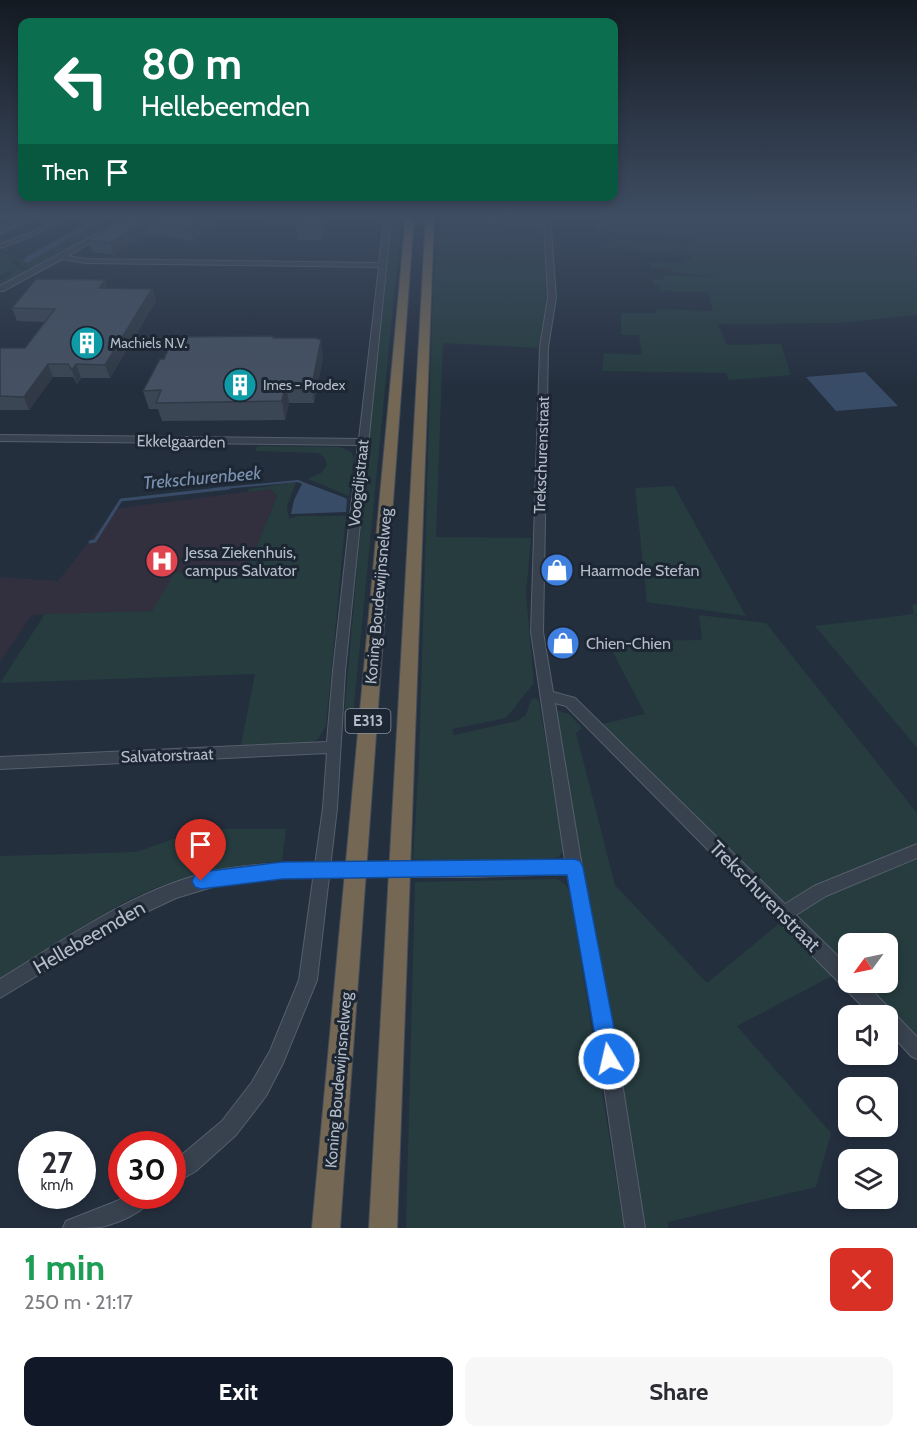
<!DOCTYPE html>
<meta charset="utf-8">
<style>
body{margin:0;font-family:Cabin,sans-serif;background:#f7f7f7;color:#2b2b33;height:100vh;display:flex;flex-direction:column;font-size:22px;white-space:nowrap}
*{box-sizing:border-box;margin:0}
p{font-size:20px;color:#7c7c81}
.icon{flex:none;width:33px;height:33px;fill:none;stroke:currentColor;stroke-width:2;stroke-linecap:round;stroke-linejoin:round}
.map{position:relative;height:1228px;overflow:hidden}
.drawer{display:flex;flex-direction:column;background:#fff;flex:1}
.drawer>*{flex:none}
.guide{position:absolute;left:18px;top:18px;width:600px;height:183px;border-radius:12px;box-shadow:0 3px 9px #0003;background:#0b6e4f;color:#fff;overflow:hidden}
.needle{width:39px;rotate:237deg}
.tools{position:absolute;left:838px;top:933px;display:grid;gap:12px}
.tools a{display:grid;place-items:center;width:60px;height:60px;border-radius:12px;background:#fff;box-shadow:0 3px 9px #0003;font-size:30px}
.speed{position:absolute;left:18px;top:1131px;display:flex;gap:12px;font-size:30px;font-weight:700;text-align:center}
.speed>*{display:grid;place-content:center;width:78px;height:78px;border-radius:50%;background:#fff;box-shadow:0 3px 9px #0003;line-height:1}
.speed small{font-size:15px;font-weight:400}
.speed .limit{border:9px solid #d22;background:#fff;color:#111}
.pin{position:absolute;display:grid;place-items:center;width:51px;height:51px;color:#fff;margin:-62px -26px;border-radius:50% 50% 50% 0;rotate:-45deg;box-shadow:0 0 6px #0007}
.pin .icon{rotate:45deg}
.me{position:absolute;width:66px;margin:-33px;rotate:351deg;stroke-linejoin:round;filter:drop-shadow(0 0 4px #0008)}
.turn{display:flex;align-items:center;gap:21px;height:126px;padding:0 24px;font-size:27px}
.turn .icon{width:78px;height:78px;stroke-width:2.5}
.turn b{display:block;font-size:42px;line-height:51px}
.then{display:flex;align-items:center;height:57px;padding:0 24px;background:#0003;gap:12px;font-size:22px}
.round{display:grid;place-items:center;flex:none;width:63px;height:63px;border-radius:12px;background:#f7f7f7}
.headline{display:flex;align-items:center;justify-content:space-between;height:102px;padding:0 24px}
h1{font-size:36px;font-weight:700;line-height:45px;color:#1e9e55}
.cta{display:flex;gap:12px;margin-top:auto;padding:12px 24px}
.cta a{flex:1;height:69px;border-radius:12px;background:#111827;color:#fff;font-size:24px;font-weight:700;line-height:69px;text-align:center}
.cta a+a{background:#f7f7f7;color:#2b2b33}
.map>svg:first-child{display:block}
.medical{fill:#32303f}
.green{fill:#263c3f}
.water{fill:#394c67}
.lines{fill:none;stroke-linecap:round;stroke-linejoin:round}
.stream-far1{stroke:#394c67;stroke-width:2}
.stream{stroke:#394c67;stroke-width:3}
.minor-tunnel{stroke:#3a4453;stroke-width:8;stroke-dasharray:8 4;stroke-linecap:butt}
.minor-casing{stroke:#565f6c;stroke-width:2}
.highway-casing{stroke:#434c59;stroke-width:2}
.minor{fill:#38414e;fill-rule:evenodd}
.highway{fill:#746855;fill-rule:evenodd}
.minor-bridge-casing{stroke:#565f6c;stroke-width:16;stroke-linecap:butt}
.minor-bridge{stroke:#38414e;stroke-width:14}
.wall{fill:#3b4654}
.shaded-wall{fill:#303945}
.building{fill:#455162;stroke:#303945;stroke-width:1.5}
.route{fill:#1a73e8;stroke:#114b97;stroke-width:1.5}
.labels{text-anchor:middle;stroke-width:6;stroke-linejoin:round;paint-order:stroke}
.far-poi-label{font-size:14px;fill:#b4bcc9;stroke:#1d2633;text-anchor:start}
.shield{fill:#1d2633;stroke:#878f9c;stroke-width:1.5}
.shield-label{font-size:15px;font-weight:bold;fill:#b4bcc9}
.street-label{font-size:16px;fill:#b4bcc9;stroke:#1d2633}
.poi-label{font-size:16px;fill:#b4bcc9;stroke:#1d2633;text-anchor:start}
.water-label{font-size:18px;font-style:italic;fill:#7c92b1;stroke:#1d2633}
.near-street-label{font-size:20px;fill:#b4bcc9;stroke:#1d2633}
</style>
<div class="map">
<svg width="917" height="1228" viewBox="0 0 917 1228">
<rect width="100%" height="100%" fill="#242f3e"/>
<!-- medical -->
<path class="medical" d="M270,489L277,496L244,577L152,611L32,615L0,662V577L58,581L115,509Z"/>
<!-- green -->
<path class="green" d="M441,215H544L542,222L440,218Z
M598,215H917V315L837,323L718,324L727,345L781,344L791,375L729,380L726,373L602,371L604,353L642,355L639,335H621V313H656V309L713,311L708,293L660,291L659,285H653L652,279L664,280L663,275L717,277L672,272L670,268H651L650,262L687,263L686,259H694L691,255L607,249L606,245H622V243H610V239L693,243L689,238L595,231Z
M93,219L111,224L33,270C15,265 16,257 0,248L5,247L19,260Z
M441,220L536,224L543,229L547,308L538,348L443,343L436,537L531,538L526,594L534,683L506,718L452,729L454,735L517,721L526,715L531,700L536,698L539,702L564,849L559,857C512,866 461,861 413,859L419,761L433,285Z
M392,221H401L400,235L353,716H344L366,469Z
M0,250L8,255L17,268L30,271L0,286V281L15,272L11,271L0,276Z
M257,446L340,447L351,452L354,458L349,496L308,479L321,473L327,465L325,458L318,453L255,451Z
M296,482L287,506L289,519L297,516H346L326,726L318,739L308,744L247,748L241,745L255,674L0,683L45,614L152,611L175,572L244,577L277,496L270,489L248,492L249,489Z
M674,486L746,616L647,602L635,488Z
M917,604V614H915L917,618V748L815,626L914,614L912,605Z
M699,615L766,623L917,813V846L790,901L781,902L598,725L645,714L607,641L702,640Z
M558,711L569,714L582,728L576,733L615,885L707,983L782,921L836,974L737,1026L831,1133L816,1187L668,1222V1228H645L555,713Z
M202,829H286L282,861C232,865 184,874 139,895C90,918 46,951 0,979V856L136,852Z
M917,858V1042L862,983L888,982V944H849V970L800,922L799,913C832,887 878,873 917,858Z
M557,879L566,885L570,894L624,1228H406L415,882Z"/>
<!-- water -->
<path class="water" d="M93,220L98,221L28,263L23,262L26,257Z
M865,372L898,406L836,411L806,377Z
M303,482L343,497L347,499L346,512L291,514L294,500Z"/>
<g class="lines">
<!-- stream-far1 -->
<path class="stream-far1" d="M213,489L298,481L303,483"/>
<!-- stream -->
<path class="stream" d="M90,542L95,541L121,500L229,488"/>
<!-- minor-tunnel -->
<path class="minor-tunnel" d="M401,218L442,219"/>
<!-- minor casing -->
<g class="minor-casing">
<path id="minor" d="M30,215H38L0,234V229Z
M62,215H69L37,234L0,248V244L33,232Z
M385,215L404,218L391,220L345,671L337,808L317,980L283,1063L266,1096L236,1135L196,1171L172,1185V1163L222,1121L252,1082L270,1051L299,980L323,808L327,753L0,769V757L327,742L333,671L358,445L0,441V435L359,439L379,267L86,263L62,259L3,291H0V286L102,231L104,232V234L68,256L86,259L379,263Z
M544,215H550L556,298L548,347L543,632L553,692L575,698L785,904L814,886L917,844V858L826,896L796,915L849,967V982H864L917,1037V1059L911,1056L888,1031V1016H872L566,706L555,703L582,867L615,1038L645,1228H625L597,1038L568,874L471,877L466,875L463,870L466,865L471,863L565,860L531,632L540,347L548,298L544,225L442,221L439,219L442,217L544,221Z
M282,863L287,865L290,870L287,875L282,877L219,885L176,898L127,921L0,998V979C66,939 133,890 209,872C233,866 258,865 282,863Z
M126,1196H153C146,1212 118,1223 101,1227C90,1228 75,1228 63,1228L66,1221L117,1201Z"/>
</g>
<!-- highway casing -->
<g class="highway-casing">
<path id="highway" d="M406,215H414L340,1228H312Z
M426,215H434L397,1228H369Z"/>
</g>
<!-- minor -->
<use href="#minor" class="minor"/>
<!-- highway -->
<use href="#highway" class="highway"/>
<!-- minor-bridge casing -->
<g class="minor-bridge-casing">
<path id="minor-bridge" d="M282,870H471"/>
</g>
<!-- minor-bridge -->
<use href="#minor-bridge" class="minor-bridge"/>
</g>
<!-- wall -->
<path class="wall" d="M130,215L224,218L192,241L149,234L114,255L92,252L88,240Z
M269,215H358L357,218H327L322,240H298L296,228L298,224H271Z
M105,280L107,288L152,289L156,301L110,378H81L77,384L73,377H53L29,410H0V348H25L45,322L17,321L12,308Z
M273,336L274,338L323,358L314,403H289L285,420L162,421L158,409H149L143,391L164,359Z"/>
<!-- shaded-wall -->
<path class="shaded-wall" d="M210,215H223L224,218L192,241L190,229Z
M324,215H327V218L322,240L321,228Z
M146,222L149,234L114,255L110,243Z
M105,280L108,293L99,288Z
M152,289L156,301L110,378L105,365Z
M321,340L323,358L314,403L312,385Z
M48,364L53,377L29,410L24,397Z
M76,364L81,378L77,384L72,370Z
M286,385L289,403L285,420L282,401Z"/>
<!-- building -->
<path class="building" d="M130,215H210L190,229L146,222L110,243L88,240Z
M300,215H324L321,228H296Z
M36,279L105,280L99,288L152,289L105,365L76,364L72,370L68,364H48L24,397L0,396V348H25L55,309L12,308Z
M273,336V338H316L321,340L312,385H286L282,401L156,403L161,390L143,391L160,359H164L174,337Z"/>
<!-- sky -->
<linearGradient id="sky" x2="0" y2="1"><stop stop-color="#141a22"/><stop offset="0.56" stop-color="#3f4d63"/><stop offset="1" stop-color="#3f4d63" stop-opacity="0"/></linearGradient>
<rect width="917" height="387" fill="url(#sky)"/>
<!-- route -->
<path class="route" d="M574,859L580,861L583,867L620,1059L617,1066L609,1069L602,1066L599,1059L567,875L282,879L201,889L195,887L192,881L195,875L201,872L282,862Z"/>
<!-- icons -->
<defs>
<g id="building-disc" transform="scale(1.725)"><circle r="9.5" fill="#0f9aa8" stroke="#1d2633"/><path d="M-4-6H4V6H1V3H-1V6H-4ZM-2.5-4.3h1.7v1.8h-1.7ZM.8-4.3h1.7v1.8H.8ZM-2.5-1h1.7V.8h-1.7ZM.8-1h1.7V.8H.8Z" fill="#fff"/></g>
<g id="hospital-disc" transform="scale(1.725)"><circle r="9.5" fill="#e0444e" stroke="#1d2633"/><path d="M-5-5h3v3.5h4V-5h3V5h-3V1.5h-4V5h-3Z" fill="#fff"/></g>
<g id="shop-disc" transform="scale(1.725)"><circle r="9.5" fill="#3f7fe0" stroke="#1d2633"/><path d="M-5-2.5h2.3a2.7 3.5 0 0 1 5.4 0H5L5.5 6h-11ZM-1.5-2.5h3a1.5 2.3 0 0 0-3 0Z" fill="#fff"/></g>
</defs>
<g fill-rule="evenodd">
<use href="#building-disc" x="87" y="343"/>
<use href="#building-disc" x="240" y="385"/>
<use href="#hospital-disc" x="162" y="561"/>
<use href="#shop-disc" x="557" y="570"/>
<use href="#shop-disc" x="563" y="643"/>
</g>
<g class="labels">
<!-- far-poi labels -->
<g class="far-poi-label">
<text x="110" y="348">Machiels N.V.</text>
<text x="263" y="390">Imes - Prodex</text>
</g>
<!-- shield labels -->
<rect class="shield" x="345.5" y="709" width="45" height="24" rx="4.5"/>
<g class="shield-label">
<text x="368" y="726">E313</text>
</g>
<!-- street labels -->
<g class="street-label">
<text transform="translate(181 441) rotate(1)" y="6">Ekkelgaarden</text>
<text transform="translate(541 455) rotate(-88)" y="6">Trekschurenstraat</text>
<text transform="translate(358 483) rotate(-84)" y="6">Voogdijstraat</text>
<text transform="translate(378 596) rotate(-85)" y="6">Koning Boudewijnsnelweg</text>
<text transform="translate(167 755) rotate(-2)" y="6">Salvatorstraat</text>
<text transform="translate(338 1080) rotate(-85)" y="6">Koning Boudewijnsnelweg</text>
</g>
<!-- poi labels -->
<g class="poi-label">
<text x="185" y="558">Jessa Ziekenhuis,<tspan x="185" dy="18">campus Salvator</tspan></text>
<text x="580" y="576">Haarmode Stefan</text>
<text x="586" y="649">Chien-Chien</text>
</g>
<!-- water labels -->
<g class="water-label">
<text transform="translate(202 478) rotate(-5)" y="6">Trekschurenbeek</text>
</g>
<!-- near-street labels -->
<g class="near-street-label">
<text transform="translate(765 896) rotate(45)" y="7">Trekschurenstraat</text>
<text transform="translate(89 937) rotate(-30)" y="7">Hellebeemden</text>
</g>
</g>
</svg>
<div class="tools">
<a><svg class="needle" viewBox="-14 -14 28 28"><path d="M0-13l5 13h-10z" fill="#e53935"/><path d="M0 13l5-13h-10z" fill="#7c7c81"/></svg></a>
<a><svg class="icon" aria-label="sound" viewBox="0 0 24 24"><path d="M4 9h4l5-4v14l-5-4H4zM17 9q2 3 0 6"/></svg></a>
<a><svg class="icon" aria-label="search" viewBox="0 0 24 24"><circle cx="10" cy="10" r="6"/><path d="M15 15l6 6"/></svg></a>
<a><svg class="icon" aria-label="layers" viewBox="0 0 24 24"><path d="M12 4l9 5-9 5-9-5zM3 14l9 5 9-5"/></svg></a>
</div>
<div class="speed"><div>27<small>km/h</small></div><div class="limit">30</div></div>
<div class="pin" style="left:201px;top:881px;background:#d93025"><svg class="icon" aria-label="arrive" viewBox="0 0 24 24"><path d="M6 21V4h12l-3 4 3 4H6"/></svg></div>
<svg class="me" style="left:609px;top:1059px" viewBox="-20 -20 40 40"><circle r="17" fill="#1a73e8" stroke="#fff" stroke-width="3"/><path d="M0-11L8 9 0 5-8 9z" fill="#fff"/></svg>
<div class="guide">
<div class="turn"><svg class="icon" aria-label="left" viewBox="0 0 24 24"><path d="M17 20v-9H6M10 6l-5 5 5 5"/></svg><div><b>80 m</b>Hellebeemden</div></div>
<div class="then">Then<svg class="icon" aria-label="arrive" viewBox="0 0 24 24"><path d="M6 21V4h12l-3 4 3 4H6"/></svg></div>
</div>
</div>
<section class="drawer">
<div class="headline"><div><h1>1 min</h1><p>250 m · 21:17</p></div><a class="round" style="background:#d93025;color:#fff"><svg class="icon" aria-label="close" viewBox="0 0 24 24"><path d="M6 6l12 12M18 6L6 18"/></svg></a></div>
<div class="cta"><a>Exit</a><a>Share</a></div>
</section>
